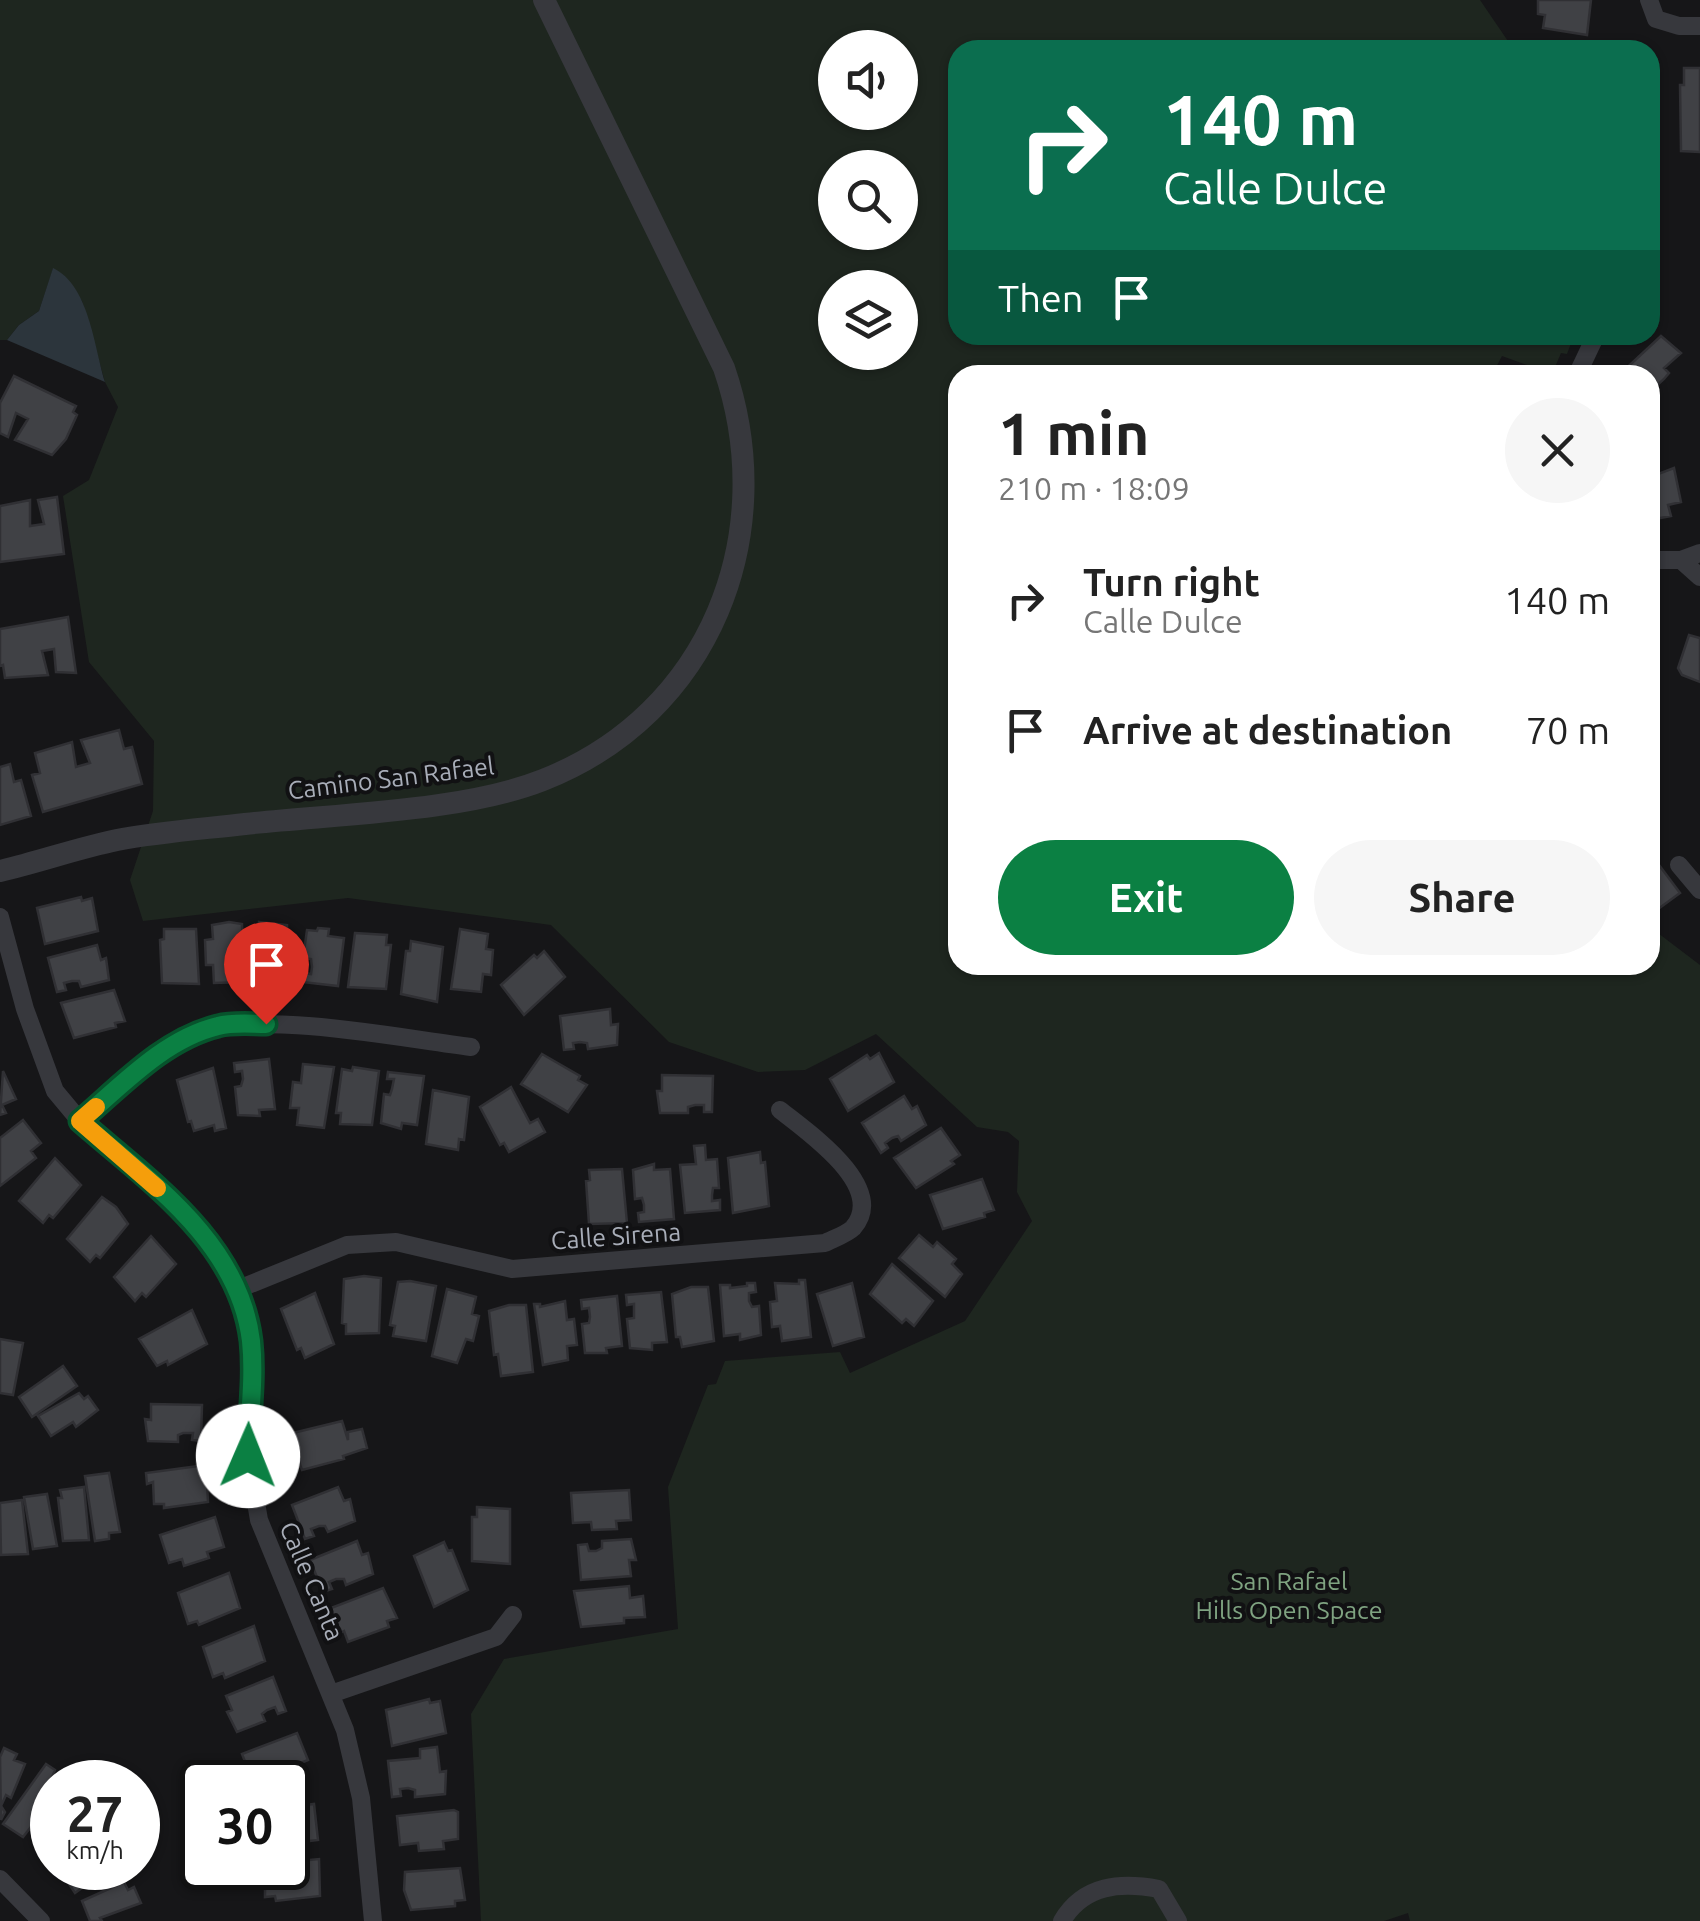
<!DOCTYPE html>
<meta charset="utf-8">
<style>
body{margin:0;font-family:Ubuntu,sans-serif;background:#f6f6f6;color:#222;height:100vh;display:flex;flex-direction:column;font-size:38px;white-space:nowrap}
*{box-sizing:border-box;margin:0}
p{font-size:32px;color:#767676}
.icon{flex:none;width:55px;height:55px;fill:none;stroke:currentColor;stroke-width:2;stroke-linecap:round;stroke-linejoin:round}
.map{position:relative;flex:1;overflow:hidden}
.side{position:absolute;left:948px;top:365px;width:712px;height:610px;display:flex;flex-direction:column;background:#fff;border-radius:30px;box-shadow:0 2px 8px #0004}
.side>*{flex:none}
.banner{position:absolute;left:948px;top:40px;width:712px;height:305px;border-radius:30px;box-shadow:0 2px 8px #0004;background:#0b6e4f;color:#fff;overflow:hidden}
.controls{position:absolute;left:818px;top:30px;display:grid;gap:20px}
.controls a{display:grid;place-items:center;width:100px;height:100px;border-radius:50%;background:#fff;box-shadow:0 2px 8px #0004;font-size:50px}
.speed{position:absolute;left:30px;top:1760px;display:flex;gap:20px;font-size:50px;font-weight:700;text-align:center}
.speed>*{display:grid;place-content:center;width:130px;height:130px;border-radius:50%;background:#fff;box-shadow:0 2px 8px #0004;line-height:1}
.speed small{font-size:25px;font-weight:400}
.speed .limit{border:5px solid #111;border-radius:15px;background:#fff;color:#111}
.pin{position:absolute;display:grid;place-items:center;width:85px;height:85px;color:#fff;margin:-102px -42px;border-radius:50% 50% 50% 0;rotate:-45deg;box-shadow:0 0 10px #0007}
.pin .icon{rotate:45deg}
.me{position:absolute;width:110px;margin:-55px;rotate:1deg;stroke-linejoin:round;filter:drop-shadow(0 0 8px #0008)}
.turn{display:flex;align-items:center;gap:35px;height:210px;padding:0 50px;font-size:45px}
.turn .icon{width:130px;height:130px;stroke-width:2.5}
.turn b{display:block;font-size:70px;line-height:85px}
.then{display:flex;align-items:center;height:95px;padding:0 50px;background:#0003;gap:20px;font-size:38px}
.round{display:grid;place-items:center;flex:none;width:105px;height:105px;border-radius:52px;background:#f6f6f6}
.headline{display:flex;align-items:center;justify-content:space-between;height:170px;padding:0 50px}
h1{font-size:60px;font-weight:700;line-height:75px}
.button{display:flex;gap:20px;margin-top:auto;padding:20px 50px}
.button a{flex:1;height:115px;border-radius:60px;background:#0b8043;color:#fff;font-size:40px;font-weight:700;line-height:115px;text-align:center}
.button a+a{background:#f6f6f6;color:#222}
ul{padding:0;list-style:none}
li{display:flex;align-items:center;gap:30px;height:130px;padding:0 50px}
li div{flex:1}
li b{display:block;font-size:38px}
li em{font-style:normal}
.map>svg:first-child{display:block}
.green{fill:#1e261f;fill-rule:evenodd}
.water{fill:#2c353c}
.building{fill:#404145;stroke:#303034;stroke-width:2.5}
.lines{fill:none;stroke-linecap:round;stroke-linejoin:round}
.minor{stroke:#37383d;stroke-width:18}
.tertiary{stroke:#37383d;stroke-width:22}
.route-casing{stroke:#07532c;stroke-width:25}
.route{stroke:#0b8043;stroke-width:18}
.slow{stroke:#f59e0b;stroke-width:18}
.labels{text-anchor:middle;stroke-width:8;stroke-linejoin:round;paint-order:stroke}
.street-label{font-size:25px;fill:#a8adb8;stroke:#111113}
.park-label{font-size:25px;fill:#7fa381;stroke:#111113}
</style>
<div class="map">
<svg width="1700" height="1921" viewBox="0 0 1700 1921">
<rect width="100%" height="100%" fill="#161618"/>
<!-- green -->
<path class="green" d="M0,0H1480L1512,47L1526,50H958V335H1574L1567,354L1561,353L1552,374L1502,356L1492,375H958V965H1650V927L1700,965V1921H1410L1408,1913L1384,1921H481L471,1714L504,1659L678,1629L668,1487L708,1385L716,1384L725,1361L840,1352L850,1373L965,1321L1032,1221L1017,1192L1019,1141L1008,1132L977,1127L876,1034L805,1070L758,1072L669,1042L551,925L348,898L143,921L130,880L153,811L154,741L89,662L63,496L89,480L118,407L105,382L82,301L53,269L39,311L19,325L7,340H0ZM835,48H900V112H835ZM835,168H900V232H835ZM835,288H900V352H835Z"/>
<!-- water -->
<path class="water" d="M53,268C89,285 94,346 105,382L7,340L19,325L39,311Z"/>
<!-- building -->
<path class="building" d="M1538,0H1591L1587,35L1543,28L1545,15L1538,14Z
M1684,68H1700V152L1681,151L1680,85H1684Z
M1661,336L1681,353L1664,368L1669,373L1664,379L1650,392V375H1619Z
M14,376L76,406L73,412L77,415L66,439L52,455L15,440L28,419L16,413L8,437L0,433V403Z
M1674,468L1681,502L1668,505L1671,516L1650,520V477Z
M57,497L64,554L0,562V506L30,500V526L44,524L38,500Z
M68,617L76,673L56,672L54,649L42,651L48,675L5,678L3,665L0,666V629Z
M1689,635L1700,638V682L1682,675L1678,668Z
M119,730L124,749L132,747L142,784L43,812L32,775L40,773L35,753L72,742L76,767L90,763L81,740Z
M10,764L14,782L21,780L31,816L0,825V767Z
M1650,853L1680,893L1654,912L1650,907Z
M81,897L82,901L92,898L98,931L45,944L37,908Z
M229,922L242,924L244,982L214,983L213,965H206L205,940L213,939L212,925Z
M259,922L287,925V939L293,940L292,965L284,967V984L254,982Z
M318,928L329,929L328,936L344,938L338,986L302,982L303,973L311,974L312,967L311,959L303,958L307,930L317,931Z
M164,929H196L199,984L162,983L160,940L164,939Z
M460,929L488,934L486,949L493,950L491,975L483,974L481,992L451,989Z
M355,933L387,935L386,945H391L386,989L348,987Z
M411,941L443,947L437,1002L401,994L406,951H410Z
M97,945L101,960L106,958L109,980L81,987L79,981H72L64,983L66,990L57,992L48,958Z
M544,951L565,977L524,1015L501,985L534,955L537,958Z
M114,990L125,1021L115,1023L116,1027L74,1038L61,1003Z
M610,1009L611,1025L618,1024L617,1045L588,1049L587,1043L580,1042L573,1043L574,1049L564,1050L560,1016Z
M879,1053L894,1082L848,1111L830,1079L867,1055L870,1059Z
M542,1054L580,1076L578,1080L587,1085L568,1112L521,1084Z
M269,1059L275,1109L259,1110L260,1116L238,1115L235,1087L241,1086L243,1079L242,1071L235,1072L234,1063Z
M303,1064L334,1067L324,1128L297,1125L299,1108H290L293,1082L301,1083Z
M353,1067L379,1071L372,1125L340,1124L341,1113H336L342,1069L352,1071Z
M213,1068L226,1128L215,1131L214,1125L194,1131L191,1121L188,1122L177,1080Z
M3,1071L16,1099L2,1105L6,1113L0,1115Z
M388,1072L424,1076L417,1125L402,1123L401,1129L381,1123L384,1094L390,1095L392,1089L394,1079H387Z
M662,1075L713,1076L712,1112H704V1105H695L688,1107V1113H660L657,1091H662Z
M511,1087L530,1123L538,1119L545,1132L509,1152L504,1143L500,1145L480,1107Z
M433,1090L469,1097L464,1140L459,1139L458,1150L426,1144Z
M904,1096L912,1109L917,1106L926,1125L901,1141L898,1136L892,1138L885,1143L888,1148L881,1153L862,1123Z
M23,1120L41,1143L31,1151L36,1158L0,1186V1138Z
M941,1128L960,1155L951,1161L954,1164L916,1188L894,1158Z
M705,1145L706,1160L717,1159L719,1188H713L712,1195V1201L720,1200V1210L685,1213L680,1165L696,1164L694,1146Z
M760,1152L761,1163L765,1162L769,1206L733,1213L728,1158Z
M55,1158L81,1185L53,1218L49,1215L43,1223L19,1201Z
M654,1164V1170L670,1169L674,1219L639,1222L638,1213L644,1212V1205L642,1198L635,1199L633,1170Z
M622,1169L627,1223L589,1224L586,1181L590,1180L589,1170Z
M982,1179L994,1210L984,1213L985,1217L943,1229L930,1195Z
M102,1197L116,1207L128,1224L100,1258L96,1255L90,1262L67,1239Z
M919,1235L933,1247L937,1242L956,1259L952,1264L962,1274L945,1297L899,1258Z
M151,1236L176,1264L146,1297L142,1293L135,1301L114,1277Z
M892,1264L933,1301L914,1326L906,1319L902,1323L870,1294Z
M364,1276L381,1278L379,1333L346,1334V1324L342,1323L344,1279Z
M799,1280H805L811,1337L782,1341L780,1326L772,1327L770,1302L777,1301L775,1283L799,1284Z
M410,1281L436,1286L426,1341L393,1336L395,1326L390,1325L398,1282Z
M747,1283H755L756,1292L749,1293V1301L752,1307L759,1306L761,1335L740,1340V1334L724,1336L720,1285H730V1288L747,1286Z
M852,1283L864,1337L833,1346L817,1294Z
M691,1287H708L714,1341L682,1347L680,1337H676L672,1294Z
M447,1289L476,1297L472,1314L479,1316L473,1341L466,1339L457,1363L432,1356Z
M661,1292L667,1342L652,1343V1350L630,1348L627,1319L634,1318V1304L627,1305L626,1295Z
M315,1293L334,1344L305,1358L301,1348L297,1350L281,1309Z
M617,1296L622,1346L606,1348L607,1353H585L582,1324L589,1323L590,1317L589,1308L582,1309L581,1300Z
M565,1301L567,1320L574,1319L577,1345L567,1346L568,1360L543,1365L534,1304H540V1307Z
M509,1305H526L533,1372L501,1376L498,1354L494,1355L489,1311Z
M192,1310L207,1344L168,1365L167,1361L157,1366L139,1339Z
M0,1339L23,1343L13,1395L0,1393Z
M63,1366L77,1386L32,1417L19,1397Z
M79,1393L84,1399L88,1396L98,1410L76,1427L73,1422L51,1436L38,1416Z
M151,1404L202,1405L201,1441L192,1440L193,1433H183L178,1435V1442L148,1441L145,1419L151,1420Z
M342,1421L348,1440V1432L362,1429L367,1448L343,1456L344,1459L302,1470L289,1434Z
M206,1465L208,1502L164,1508V1504H154L153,1482L147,1484L146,1473Z
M109,1473L120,1532L109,1533V1539L95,1541L85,1476Z
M84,1487L89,1540L63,1541L58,1498H62L60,1490Z
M338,1487L344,1501L350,1499L355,1521L328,1532L325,1526H319L311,1529L314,1536L305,1539L292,1505Z
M629,1490L631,1520L616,1521L617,1529L592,1530L591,1522L573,1523L571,1493Z
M47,1494L57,1546L33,1549L24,1497Z
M22,1500L28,1554L1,1555L0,1503Z
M477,1507L510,1509V1564L472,1561V1517H477Z
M215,1517L224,1547L207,1552L209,1558L184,1566L182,1559L169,1563L160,1535Z
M631,1539L636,1560H629L631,1576L581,1580L578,1545L587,1544L589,1551H596L602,1548V1541Z
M357,1541L362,1555L368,1553L373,1574L346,1585L344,1579H336L329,1582L332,1589L323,1592L310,1560Z
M444,1542L448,1551L452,1550L468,1590L434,1607L414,1556Z
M229,1573L240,1608L199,1625L197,1621L188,1624L178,1593Z
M629,1586L630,1598L643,1596L645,1617L624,1618V1623L581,1627L574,1591Z
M383,1588L397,1618L387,1621L389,1627L348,1642L344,1631L340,1633L336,1625L331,1608Z
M254,1626L265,1661L225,1678L223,1673L213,1677L203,1647Z
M273,1677L286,1711L278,1714L275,1707L267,1710L262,1714L265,1721L237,1732L227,1712L232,1710L226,1696Z
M429,1699L430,1703L440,1701L446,1733L392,1746L386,1710Z
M297,1733L308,1760L291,1767L293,1773L269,1782L267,1776L253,1782L242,1754Z
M437,1747L440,1772L446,1771L445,1794L415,1797V1790L408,1788L400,1789L401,1796L392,1797L388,1761L420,1758V1749Z
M4,1748L17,1754L14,1760L25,1764L11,1798L6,1795L1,1806L5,1812L1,1820L0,1757Z
M46,1764L55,1770L50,1782L52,1800L23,1837L3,1824Z
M314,1804L318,1840L309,1841L308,1833L301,1834L294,1837V1844L288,1845V1807Z
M454,1810L458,1812V1839L443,1841L444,1849L419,1851L418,1843L400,1845L397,1816Z
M319,1859L320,1896L276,1901L275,1896L265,1897V1868H288V1862Z
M62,1868H110L75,1893L59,1869Z
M460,1868L465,1900L455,1901V1906L411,1910L404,1890L405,1872Z
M124,1882L128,1890L134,1887L141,1903L100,1918L102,1921H90L82,1901Z"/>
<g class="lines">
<!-- minor -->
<path class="minor" d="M1649,0L1656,19L1679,26H1700
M1577,375L1596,335
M1650,560H1681L1700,577
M1681,560L1700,553
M1679,865L1700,890
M0,917L25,1009L55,1091L80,1121L183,1210L218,1255L241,1298L251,1341L248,1456L259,1520L345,1730L361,1798L373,1921
M80,1121C114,1092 149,1054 190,1036C256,1008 397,1038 471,1047
M236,1290L347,1245L396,1242L512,1269L825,1243C833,1239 847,1234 853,1228C889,1187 806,1131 780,1110
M331,1694L496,1637L513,1615
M0,1879L41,1921
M1062,1921C1084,1884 1121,1882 1159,1889L1178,1921"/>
<!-- tertiary -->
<path class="tertiary" d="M0,871C39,862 78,848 117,840C159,832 202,829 245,824C334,814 462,812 543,780C711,714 781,534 724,368L544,0"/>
</g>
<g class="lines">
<!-- route casing -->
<g class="route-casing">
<path id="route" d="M248,1456C249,1419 255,1378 251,1341C239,1242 149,1181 80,1121C121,1086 164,1039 218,1026C233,1022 251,1024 266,1024"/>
</g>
<!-- route -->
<use href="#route" class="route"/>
<!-- slow -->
<path class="slow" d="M96,1107L80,1121L157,1188"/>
</g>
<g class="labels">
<!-- street labels -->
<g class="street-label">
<text transform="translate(391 778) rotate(-7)" y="9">Camino San Rafael</text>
<text transform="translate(616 1236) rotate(-4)" y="9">Calle Sirena</text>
<text transform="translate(312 1581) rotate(67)" y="9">Calle Canta</text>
</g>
<!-- park labels -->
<g class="park-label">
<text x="1289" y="1590">San Rafael<tspan x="1289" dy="29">Hills Open Space</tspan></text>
</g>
</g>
</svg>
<div class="controls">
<a><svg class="icon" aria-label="sound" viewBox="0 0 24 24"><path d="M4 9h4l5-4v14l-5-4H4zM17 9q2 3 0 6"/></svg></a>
<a><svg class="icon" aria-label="search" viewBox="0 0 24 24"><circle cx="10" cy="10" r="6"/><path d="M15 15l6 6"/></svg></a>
<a><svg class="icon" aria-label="layers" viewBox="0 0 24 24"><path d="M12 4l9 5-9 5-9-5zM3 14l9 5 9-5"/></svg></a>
</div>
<div class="speed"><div>27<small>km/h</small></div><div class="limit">30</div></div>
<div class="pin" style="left:266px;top:1024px;background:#d93025"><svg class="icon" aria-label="arrive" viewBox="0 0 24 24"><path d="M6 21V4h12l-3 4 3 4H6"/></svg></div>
<svg class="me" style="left:248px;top:1456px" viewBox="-20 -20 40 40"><circle r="19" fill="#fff"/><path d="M0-13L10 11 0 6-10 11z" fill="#0b8043"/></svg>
<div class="banner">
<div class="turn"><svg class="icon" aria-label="right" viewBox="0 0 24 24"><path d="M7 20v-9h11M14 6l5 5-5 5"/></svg><div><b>140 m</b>Calle Dulce</div></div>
<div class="then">Then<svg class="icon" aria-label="arrive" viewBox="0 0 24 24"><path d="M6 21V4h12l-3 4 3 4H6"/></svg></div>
</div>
<section class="side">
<div class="headline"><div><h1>1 min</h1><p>210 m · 18:09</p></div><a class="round"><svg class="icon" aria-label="close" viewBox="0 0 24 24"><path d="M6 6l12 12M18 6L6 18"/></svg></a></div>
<ul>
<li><svg class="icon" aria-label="right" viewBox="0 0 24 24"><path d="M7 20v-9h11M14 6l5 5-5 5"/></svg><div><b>Turn right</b><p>Calle Dulce</p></div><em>140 m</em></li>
<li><svg class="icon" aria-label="arrive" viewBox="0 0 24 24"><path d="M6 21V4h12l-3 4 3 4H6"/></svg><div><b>Arrive at destination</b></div><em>70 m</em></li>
</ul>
<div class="button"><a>Exit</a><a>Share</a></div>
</section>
</div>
